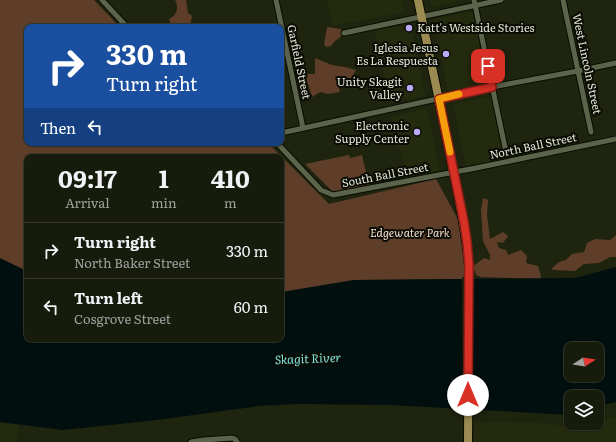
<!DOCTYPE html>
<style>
body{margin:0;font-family:Literata,serif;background:#202414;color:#f1f3f6;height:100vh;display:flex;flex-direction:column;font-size:15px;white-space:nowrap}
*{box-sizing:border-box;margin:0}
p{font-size:13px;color:#9ea19d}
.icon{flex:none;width:22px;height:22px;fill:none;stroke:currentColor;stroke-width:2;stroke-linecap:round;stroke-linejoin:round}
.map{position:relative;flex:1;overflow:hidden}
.sheet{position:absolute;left:24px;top:154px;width:260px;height:188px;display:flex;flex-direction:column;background:#171b0b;border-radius:8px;box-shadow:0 1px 3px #0004,0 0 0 1px #36392c}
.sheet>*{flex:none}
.hud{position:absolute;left:24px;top:24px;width:260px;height:122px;border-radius:8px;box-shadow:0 1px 3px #0004,0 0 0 1px #36392c;background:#1a4fa0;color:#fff;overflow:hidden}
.needle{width:26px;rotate:78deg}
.fabs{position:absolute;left:564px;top:342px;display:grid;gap:8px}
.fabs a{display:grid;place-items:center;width:40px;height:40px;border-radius:8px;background:#171b0b;box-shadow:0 1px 3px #0004,0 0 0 1px #36392c;font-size:20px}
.pin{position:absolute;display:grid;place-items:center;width:34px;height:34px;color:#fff;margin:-17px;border-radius:8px;box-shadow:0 2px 6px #0006}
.me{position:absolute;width:44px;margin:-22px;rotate:0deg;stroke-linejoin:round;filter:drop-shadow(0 0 3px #0008)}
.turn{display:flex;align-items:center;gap:14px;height:84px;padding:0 16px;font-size:18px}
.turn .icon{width:52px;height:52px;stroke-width:2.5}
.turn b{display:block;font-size:28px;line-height:34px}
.then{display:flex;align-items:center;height:38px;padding:0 16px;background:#0003;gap:8px;font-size:15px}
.eta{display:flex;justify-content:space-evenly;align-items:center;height:68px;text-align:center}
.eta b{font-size:24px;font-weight:700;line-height:28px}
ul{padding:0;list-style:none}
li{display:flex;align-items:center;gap:12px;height:56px;padding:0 16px;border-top:1px solid #36392c}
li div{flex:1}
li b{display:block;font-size:15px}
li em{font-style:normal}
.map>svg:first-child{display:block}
.built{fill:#232a0d}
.green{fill:#5f3e29}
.water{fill:#01100f;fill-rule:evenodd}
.pier{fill:#1f240f}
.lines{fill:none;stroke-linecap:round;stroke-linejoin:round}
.street-casing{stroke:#090d00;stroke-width:7}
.primary-casing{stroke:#090d00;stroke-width:10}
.street{stroke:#5c634b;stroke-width:5}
.primary{stroke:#9b8b52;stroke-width:8}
.route-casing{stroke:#8d1f18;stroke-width:10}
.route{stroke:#d93025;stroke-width:7}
.slow{stroke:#f59e0b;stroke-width:7}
.poi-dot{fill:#bbaaf6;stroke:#0a0c04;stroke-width:1.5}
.labels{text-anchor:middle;stroke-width:4;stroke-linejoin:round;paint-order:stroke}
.poi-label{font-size:11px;fill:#e3e8da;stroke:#0a0c04;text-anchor:end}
.street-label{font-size:11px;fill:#e3e8da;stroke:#0a0c04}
.park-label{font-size:11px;font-style:italic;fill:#f8ddcd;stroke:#0a0c04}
.water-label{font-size:12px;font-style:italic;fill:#81e3dd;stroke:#0a0c04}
</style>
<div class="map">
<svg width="616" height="442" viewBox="0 0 616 442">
<rect width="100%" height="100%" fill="#1f240f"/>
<!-- built -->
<path class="built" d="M326,0H402L404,12L333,26Z
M430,0H464L432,7Z
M473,11L488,83L448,91L433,19Z
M411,24L425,96L389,103L375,31Z
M491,96L504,160L466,167L453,104Z
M427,108L440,171L406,177L392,117Z
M616,417V442H474V422L544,423L577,428Z
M0,423L19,425L16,442H0Z"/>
<!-- green -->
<path class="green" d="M0,0H94L120,27H27V143H268L329,204L436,179L466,234L470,279L354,280L281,293V157H27V287L0,276Z
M175,0H186L188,13L192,16L190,27H172L169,19C177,16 179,7 175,0Z
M327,27L341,29L343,35L335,41L331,46L327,47L324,45Z
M315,58L332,65L345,67L356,70L351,78H342L337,83L340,92L328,94L320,92L312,97L308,84L302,77L305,74H315Z
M349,155L350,158L362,155L369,185L333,192L305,164Z
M483,198L488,200L487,215L490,239L503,232L508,236L503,243L497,242L499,248L506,250L508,255L521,250L527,256L526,263L538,266L541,276L540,279L481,277L476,275L473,266L484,258L490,260V255L483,241L481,210Z
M616,235V257H610L599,263L584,264L575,271L554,270L551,269L559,262L566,260L572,254L584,252L587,243L595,239L610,240Z"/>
<!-- water -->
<path class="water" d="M0,258L27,271V339H281V292L354,280L575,278L616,267V402L597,407V397H571V415L391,405L297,404L259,406L157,420L63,430L0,422ZM571,349H597V375H571Z"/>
<!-- pier -->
<path class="pier" d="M462,277H472L473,411H463Z"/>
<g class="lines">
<!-- street casing -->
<g class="street-casing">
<path id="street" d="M102,0L127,27
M276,0L303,128
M474,0L506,152
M563,0L591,132
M344,33L501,0
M281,133L492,87L578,71L616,63
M277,143L321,190L333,195L476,168L616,139
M191,442L204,440L232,438L235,439L237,442"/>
</g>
<!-- primary casing -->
<g class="primary-casing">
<path id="primary" d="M418,0C429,54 441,107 451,161C458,195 466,230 469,265L468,442"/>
</g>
<!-- street -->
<use href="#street" class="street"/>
<!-- primary -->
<use href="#primary" class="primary"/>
</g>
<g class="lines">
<!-- route casing -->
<g class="route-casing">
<path id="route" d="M468,395L469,265L467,242L464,222L439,99L492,87L488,66"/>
</g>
<!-- route -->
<use href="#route" class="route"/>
<!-- slow -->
<path class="slow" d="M450,152L439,99L459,94"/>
</g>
<!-- markers -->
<g class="poi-dot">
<circle cx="409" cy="28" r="4"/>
<circle cx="446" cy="54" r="4"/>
<circle cx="410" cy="88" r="4"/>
<circle cx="417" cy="132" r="4"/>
</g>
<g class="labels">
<!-- poi labels -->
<g class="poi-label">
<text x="417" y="32" text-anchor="start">Katt's Westside Stories</text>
<text x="438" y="52">Iglesia Jesus<tspan x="438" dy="13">Es La Respuesta</tspan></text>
<text x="402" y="86">Unity Skagit<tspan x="402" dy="13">Valley</tspan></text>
<text x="409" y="130">Electronic<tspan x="409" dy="13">Supply Center</tspan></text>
</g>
<!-- street labels -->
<g class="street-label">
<text transform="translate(299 62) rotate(78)" y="4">Garfield Street</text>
<text transform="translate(587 64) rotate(78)" y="4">West Lincoln Street</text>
<text transform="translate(533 146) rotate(-12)" y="4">North Ball Street</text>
<text transform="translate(385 175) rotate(-11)" y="4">South Ball Street</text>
</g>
<!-- park labels -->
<g class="park-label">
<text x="410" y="237">Edgewater Park</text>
</g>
<!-- water labels -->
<g class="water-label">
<text transform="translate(308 359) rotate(-2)" y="4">Skagit River</text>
</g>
</g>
</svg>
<div class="fabs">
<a><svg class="needle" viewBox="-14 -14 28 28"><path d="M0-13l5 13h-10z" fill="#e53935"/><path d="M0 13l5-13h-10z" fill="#9ea19d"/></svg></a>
<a><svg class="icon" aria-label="layers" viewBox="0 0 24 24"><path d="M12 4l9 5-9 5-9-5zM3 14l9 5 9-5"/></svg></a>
</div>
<div class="pin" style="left:488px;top:66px;background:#d93025"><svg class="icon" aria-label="arrive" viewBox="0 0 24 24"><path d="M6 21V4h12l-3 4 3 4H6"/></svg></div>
<svg class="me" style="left:468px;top:395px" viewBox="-20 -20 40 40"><circle r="19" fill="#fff"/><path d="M0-13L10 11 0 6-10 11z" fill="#d93025"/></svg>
<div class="hud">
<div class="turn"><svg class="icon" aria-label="right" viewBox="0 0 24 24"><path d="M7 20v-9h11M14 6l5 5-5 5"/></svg><div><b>330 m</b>Turn right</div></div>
<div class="then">Then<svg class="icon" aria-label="left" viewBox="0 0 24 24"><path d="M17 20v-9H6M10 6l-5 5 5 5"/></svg></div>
</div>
<section class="sheet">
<div class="eta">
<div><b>09:17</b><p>Arrival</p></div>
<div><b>1</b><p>min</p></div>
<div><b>410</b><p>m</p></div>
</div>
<ul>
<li><svg class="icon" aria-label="right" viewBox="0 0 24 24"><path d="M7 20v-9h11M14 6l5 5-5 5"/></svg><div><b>Turn right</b><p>North Baker Street</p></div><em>330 m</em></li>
<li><svg class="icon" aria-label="left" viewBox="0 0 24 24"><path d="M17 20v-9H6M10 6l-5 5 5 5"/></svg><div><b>Turn left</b><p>Cosgrove Street</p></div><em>60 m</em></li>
</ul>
</section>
</div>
